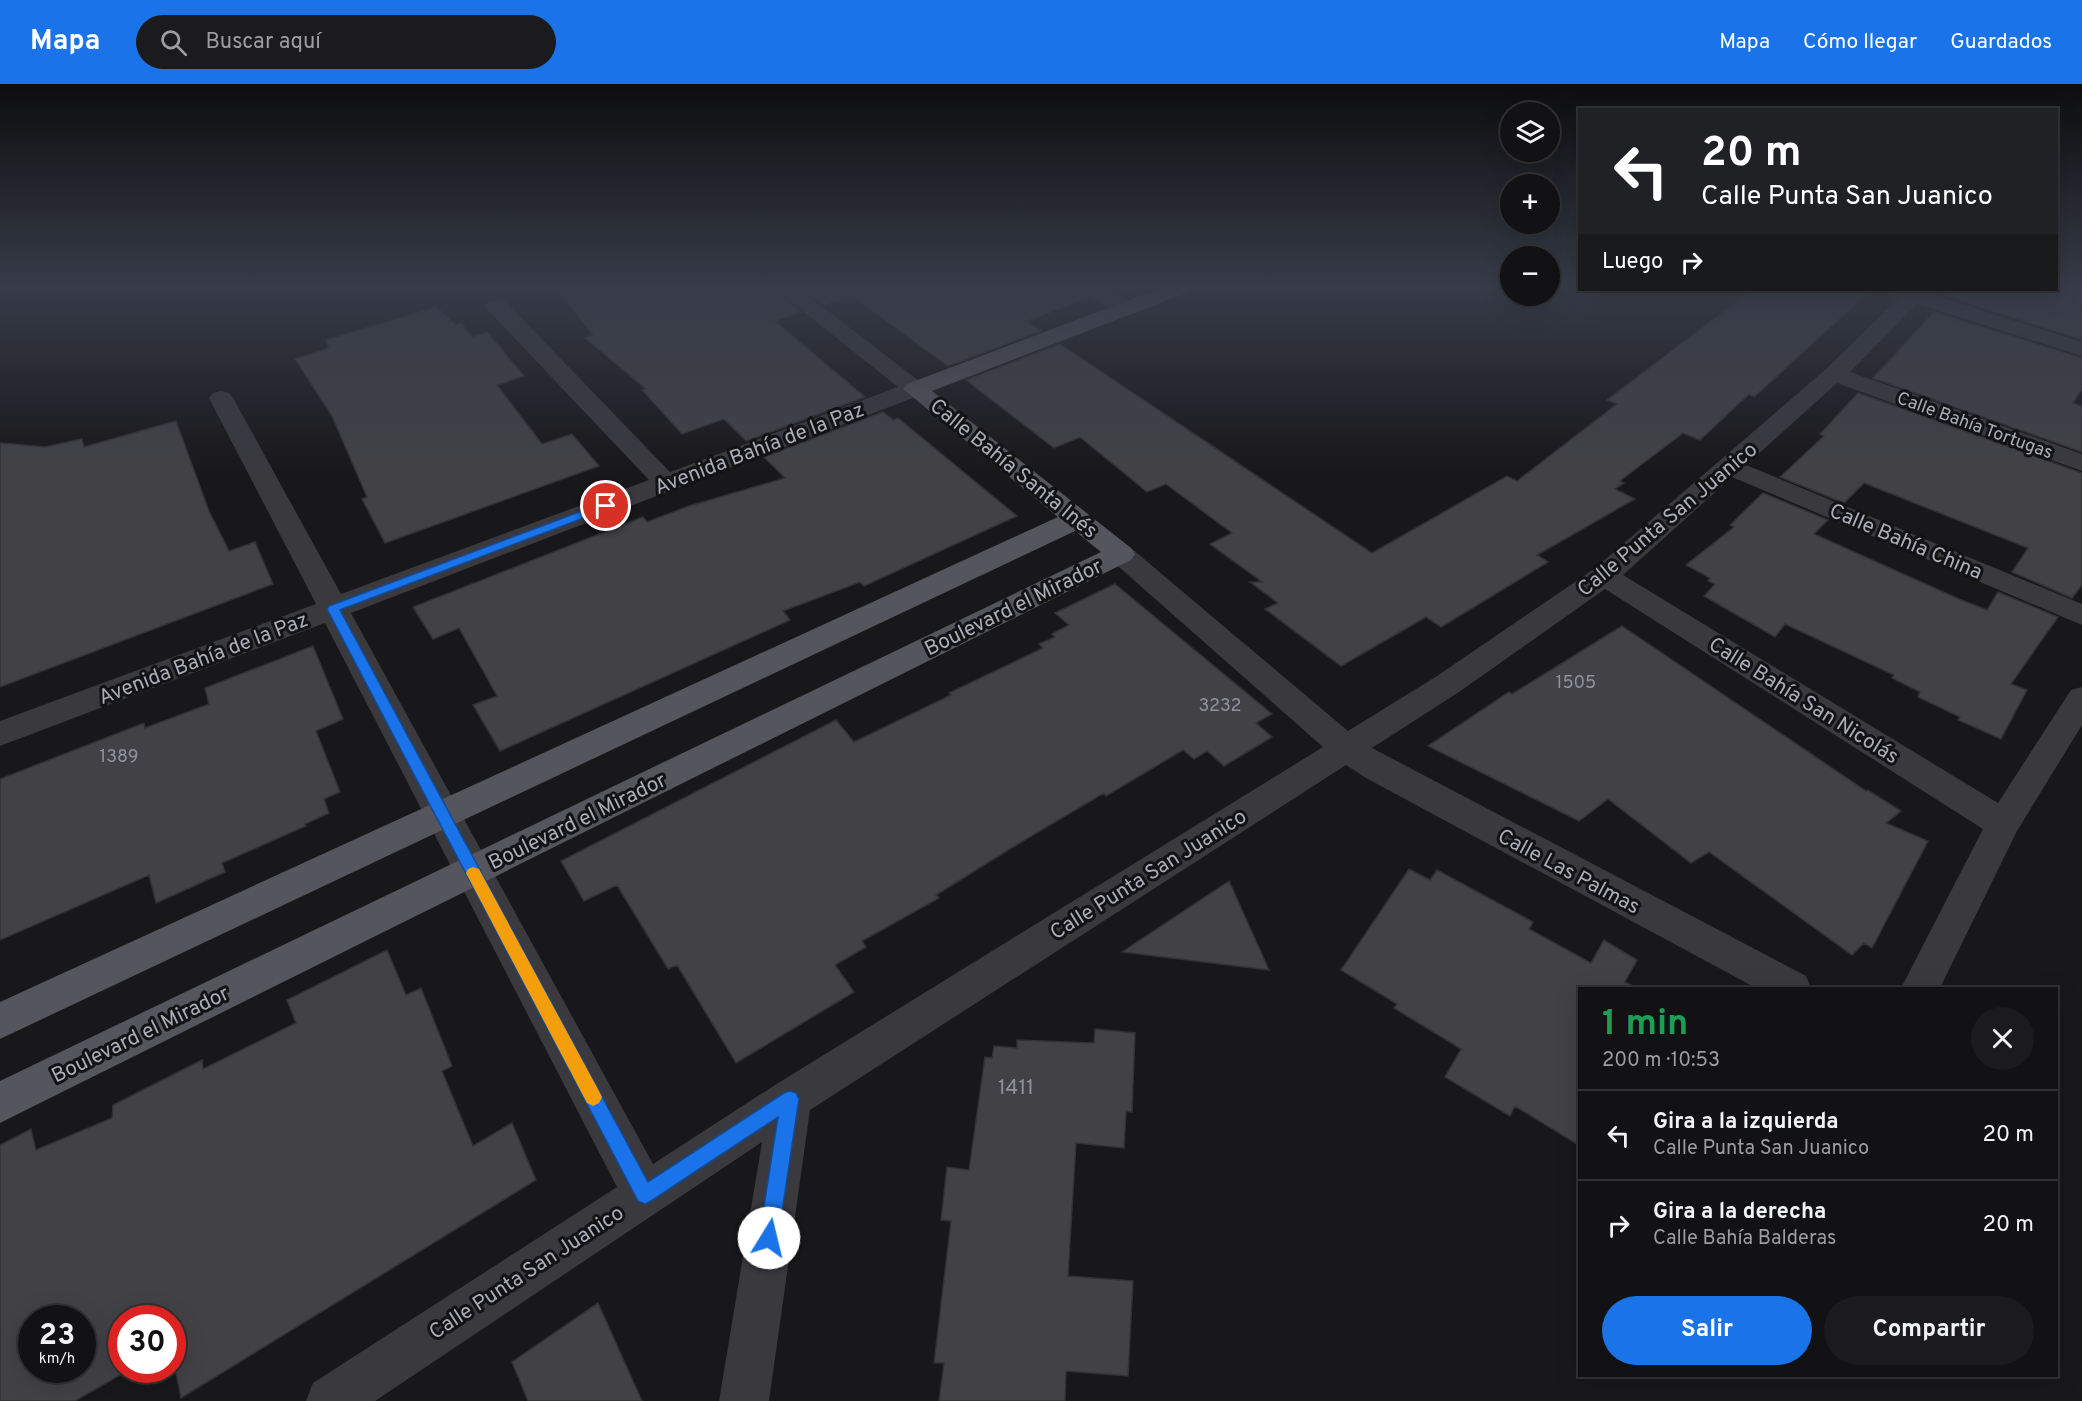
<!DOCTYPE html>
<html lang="es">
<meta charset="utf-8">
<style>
body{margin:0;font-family:Overpass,sans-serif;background:#1b1a1c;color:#f1f3f6;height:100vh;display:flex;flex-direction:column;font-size:22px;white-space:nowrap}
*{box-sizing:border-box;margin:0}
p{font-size:20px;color:#9c9da0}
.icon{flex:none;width:33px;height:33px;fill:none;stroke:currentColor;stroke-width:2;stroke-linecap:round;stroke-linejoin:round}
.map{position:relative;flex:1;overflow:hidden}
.drawer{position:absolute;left:1578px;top:903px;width:480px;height:390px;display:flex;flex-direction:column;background:#121113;border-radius:0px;box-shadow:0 6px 24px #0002,0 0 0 2px #313133}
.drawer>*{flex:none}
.top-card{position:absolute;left:1578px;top:24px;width:480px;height:183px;border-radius:0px;box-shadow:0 6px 24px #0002,0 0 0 2px #313133;background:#202124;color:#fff;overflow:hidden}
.fabs{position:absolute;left:1500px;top:18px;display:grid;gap:12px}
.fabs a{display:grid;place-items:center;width:60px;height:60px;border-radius:50%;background:#121113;box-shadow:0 6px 24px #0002,0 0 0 2px #313133;font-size:30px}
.speed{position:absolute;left:18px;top:1221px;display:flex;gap:12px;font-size:30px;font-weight:700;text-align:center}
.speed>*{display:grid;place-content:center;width:78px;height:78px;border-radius:50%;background:#121113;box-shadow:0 6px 24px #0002,0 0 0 2px #313133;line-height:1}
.speed small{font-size:15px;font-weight:400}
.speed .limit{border:9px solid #d22;background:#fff;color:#111}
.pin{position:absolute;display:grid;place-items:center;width:51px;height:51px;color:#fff;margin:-26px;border:3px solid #fff;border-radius:50%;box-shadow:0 2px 6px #0007}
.me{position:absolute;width:66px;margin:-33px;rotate:9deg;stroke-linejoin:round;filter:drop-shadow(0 0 4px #0008)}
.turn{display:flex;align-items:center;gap:21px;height:126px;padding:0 24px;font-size:27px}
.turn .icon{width:78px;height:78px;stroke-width:2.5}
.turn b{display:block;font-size:42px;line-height:51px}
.then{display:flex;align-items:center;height:57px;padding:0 24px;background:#0003;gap:12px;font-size:22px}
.round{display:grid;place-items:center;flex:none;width:63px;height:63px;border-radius:32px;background:#1b1a1c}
.summary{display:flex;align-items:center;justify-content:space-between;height:102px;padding:0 24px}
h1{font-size:36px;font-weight:700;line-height:45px;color:#1e9e55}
.button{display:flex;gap:12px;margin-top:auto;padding:12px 24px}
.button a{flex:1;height:69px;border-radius:36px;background:#1a73e8;color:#fff;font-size:24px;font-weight:700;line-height:69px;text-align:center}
.button a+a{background:#1b1a1c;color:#f1f3f6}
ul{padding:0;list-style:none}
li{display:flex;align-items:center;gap:18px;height:90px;padding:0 24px;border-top:2px solid #313133}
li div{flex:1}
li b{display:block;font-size:22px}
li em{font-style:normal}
header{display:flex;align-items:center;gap:36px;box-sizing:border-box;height:84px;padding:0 30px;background:#1a73e8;color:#fff}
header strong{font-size:28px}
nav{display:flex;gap:33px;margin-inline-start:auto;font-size:21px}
.search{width:420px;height:54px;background:#1b1a1c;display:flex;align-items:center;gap:15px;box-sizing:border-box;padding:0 21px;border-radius:33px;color:#9c9da0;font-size:22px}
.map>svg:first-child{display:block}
.building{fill:#424246;stroke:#323135;stroke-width:1.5;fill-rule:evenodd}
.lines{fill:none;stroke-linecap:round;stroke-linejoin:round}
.minor{fill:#39393e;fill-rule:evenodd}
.major{fill:#55555d;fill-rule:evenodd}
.route{fill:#1a73e8;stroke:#114b97;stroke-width:1.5}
.slow{fill:#f59e0b}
.labels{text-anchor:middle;stroke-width:6;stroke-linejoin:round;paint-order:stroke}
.far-street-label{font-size:18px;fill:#aaadb8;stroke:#131214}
.number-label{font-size:18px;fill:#90929c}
.street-label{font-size:21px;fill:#aaadb8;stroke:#131214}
.near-number-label{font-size:21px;fill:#90929c}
</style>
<header>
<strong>Mapa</strong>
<div class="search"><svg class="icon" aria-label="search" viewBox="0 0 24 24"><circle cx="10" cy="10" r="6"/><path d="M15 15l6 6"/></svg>Buscar aquí</div>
<nav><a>Mapa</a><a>Cómo llegar</a><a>Guardados</a></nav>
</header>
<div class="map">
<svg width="2082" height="1317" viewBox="0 0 2082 1317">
<rect width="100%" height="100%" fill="#181719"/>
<!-- building -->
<path class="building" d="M556,204H772L801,228L775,237L865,313L746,357L724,335L682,350L642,306L646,305L585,254L593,251Z
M802,204H1079L1089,214L1026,237L1041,247L948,282L852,212L824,221Z
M2056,204H2082V256L1948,213L1955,206Z
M1752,206H1871L1754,313L1749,310L1700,356L1683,349L1620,397L1624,399L1615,405L1635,415L1537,471L1548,478L1441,543L1426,533L1341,582L1265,525L1278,519L1250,498H1262L1210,460L1232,449L1166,400L1147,408L1080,353L1054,364L966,296L1060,260L1372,469L1507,392L1517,397L1617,320L1607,316Z
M436,223L456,241L461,239L472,253L487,248L524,292L497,301L542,360L572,350L599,382L385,459L362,415L367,413L332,332L295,275L329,264L326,256Z
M1934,228L2082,274V305L2073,319L2082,322V368L1873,294Z
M1858,309L2082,389V501L2072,514L2012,488L2028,464L1864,399L1844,419L1780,393L1824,352L1820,350Z
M883,328L893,336L898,334L1017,432L864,502L860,498L783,527L790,536L500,667L473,621L497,612L459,544L433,555L413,523L643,433L647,438L689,422L785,394L764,373Z
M176,337L209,427L229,467L255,458L273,500L0,603V359L45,363L82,355L84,363Z
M1763,409L1828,436L1814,450L1959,515L1987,526L1998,508L2058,533L2011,600L2027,606L2001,655L1958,636L1960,633L1918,613L1920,608L1892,594L1894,591L1785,540L1775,553L1704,512L1715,500L1708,497L1710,494L1686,481L1734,443L1730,441Z
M1115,500L1272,630L1256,639L1272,653L1224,682L1207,667L1194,675L1183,666L1106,712L1104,709L1013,763L936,811L939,814L862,857L866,863L835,881L854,908L736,979L677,881L668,885L617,801L584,817L561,777L836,636L854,658L951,611L949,609L1043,564L1039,560L1055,553L1052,550L1069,541L1055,529Z
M1622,542L1866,707L1868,706L1901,727L1886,739L1928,757L1872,864L1864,859L1852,871L1709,768L1691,779L1608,715L1579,737L1428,662L1509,608L1512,610Z
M313,562L343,635L316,647L340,708L324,715L329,729L305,740L306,742L222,779L225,788L156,819L149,791L0,856V695L144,639L145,644L209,620L205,604Z
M1409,785L1430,796L1437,786L1533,838L1529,845L1591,879L1604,856L1637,876L1625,898L1637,904H1580V1062L1515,1022L1510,1032L1445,993L1461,965L1394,924L1397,920L1341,886Z
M1229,797L1269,886L1122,868Z
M387,866L406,911L421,904L452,982L442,987L473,1062L512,1039L536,1096L181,1314L172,1269V1234H122V1286H129L75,1317H0V1061L31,1045L36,1066L112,1034L113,1021L202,976L203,985L296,939L287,916ZM32,1234H82V1286H32Z
M1095,945L1135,949L1132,1028L1126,1027L1124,1064L1076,1059L1068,1192L1133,1197L1128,1292L1066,1287L1065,1317H939L944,1279H934L951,1137L941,1136L947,1083L969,1086L985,973L992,974L994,962L1017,964V956L1094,959Z
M598,1219L642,1317H528L512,1278Z"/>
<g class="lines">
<!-- minor -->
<path class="minor" d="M774,204H798L923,300L927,305L923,310L351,529L653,1080L775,1001L1323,663L1111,476L1107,470L1111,464L1121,461L1131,464L1348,647L1437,592L1594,485L1826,285L1899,214L1888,210L1885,206H1929L1927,209L2082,258V272L1917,220L1850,288L2082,370V387L1837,299L1746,381L2082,520V541L1732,393L1623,491L1998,719L2071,606L2082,603V641L2017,747L1940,904H1901L1983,745L1605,505L1459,608L1372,664L1806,892L1811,904H1756L1366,694L1346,681L810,1026L769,1317H719L762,1058L375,1317H306L313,1299L617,1103L325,539L0,662V637L316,520L209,314L213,309L221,307L229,309L233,314L341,510L649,396L489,227L486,222L489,217L497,216L505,217L670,388L898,303Z
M1081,204H1106L1134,220L1137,225L1134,230C1116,234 1098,217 1084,208Z"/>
<!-- major -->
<path class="major" d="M1161,204H1191L1188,208L932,307L1131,464L1135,470L1131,476L0,1039V997L1101,468L1075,447L0,955V918L1058,433L903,305L907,300Z"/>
</g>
<!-- sky -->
<linearGradient id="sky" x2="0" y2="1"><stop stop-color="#0d0d0e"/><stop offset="0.52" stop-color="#373c49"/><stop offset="1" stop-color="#373c49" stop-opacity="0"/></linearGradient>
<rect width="2082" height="389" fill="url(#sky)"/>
<!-- route -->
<path class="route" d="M606,418L612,422L610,424L340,526L648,1098L784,1009L790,1007L796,1009L799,1015L778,1154L775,1161L769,1164L762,1161L759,1154L778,1033L651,1117L645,1120L638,1117L327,525L329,522Z"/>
<!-- slow -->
<path class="slow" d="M473,783L479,785L599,1007L602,1013L599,1019L593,1022L587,1019L466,789L468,785Z"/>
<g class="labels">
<!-- far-street labels -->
<g class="far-street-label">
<text transform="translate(1975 341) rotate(20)" y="6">Calle Bahía Tortugas</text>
</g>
<!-- number labels -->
<g class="number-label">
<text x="1576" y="604">1505</text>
<text x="1220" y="627">3232</text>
<text x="119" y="678">1389</text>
</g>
<!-- street labels -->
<g class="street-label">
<text transform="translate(759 364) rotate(-21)" y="7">Avenida Bahía de la Paz</text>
<text transform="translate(1014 384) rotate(39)" y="7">Calle Bahía Santa Inés</text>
<text transform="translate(1667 435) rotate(-40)" y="7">Calle Punta San Juanico</text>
<text transform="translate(1906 457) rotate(23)" y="7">Calle Bahía China</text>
<text transform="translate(1013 523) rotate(-26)" y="7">Boulevard el Mirador</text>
<text transform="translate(203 574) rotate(-21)" y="7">Avenida Bahía de la Paz</text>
<text transform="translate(1804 616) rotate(32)" y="7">Calle Bahía San Nicolás</text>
<text transform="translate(577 737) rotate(-26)" y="7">Boulevard el Mirador</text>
<text transform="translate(1569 787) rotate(28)" y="7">Calle Las Palmas</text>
<text transform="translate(1148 790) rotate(-32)" y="7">Calle Punta San Juanico</text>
<text transform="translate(140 950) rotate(-26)" y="7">Boulevard el Mirador</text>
<text transform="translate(526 1188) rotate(-33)" y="7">Calle Punta San Juanico</text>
</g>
<!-- near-number labels -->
<g class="near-number-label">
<text x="1016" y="1010">1411</text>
</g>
</g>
</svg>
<div class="fabs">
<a><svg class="icon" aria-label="layers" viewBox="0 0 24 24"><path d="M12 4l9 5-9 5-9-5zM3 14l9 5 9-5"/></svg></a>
<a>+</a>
<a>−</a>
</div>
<div class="speed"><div>23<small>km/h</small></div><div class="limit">30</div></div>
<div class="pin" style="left:606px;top:422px;background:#d93025"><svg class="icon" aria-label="arrive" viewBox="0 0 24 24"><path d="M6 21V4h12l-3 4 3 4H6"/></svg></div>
<svg class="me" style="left:769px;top:1154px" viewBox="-20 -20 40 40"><circle r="19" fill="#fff"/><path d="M0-13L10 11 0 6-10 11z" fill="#1a73e8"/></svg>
<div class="top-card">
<div class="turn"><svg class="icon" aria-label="left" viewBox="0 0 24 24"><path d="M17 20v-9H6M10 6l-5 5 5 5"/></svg><div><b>20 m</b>Calle Punta San Juanico</div></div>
<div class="then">Luego<svg class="icon" aria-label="right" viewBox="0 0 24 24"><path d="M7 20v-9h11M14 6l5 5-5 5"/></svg></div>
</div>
<section class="drawer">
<div class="summary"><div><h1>1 min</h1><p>200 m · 10:53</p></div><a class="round"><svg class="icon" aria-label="close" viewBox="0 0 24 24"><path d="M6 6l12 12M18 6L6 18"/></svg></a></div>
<ul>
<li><svg class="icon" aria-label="left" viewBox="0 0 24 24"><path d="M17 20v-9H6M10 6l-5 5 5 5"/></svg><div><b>Gira a la izquierda</b><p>Calle Punta San Juanico</p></div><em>20 m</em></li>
<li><svg class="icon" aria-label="right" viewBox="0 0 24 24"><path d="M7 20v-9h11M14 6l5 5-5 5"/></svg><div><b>Gira a la derecha</b><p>Calle Bahía Balderas</p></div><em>20 m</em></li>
</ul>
<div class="button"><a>Salir</a><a>Compartir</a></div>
</section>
</div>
